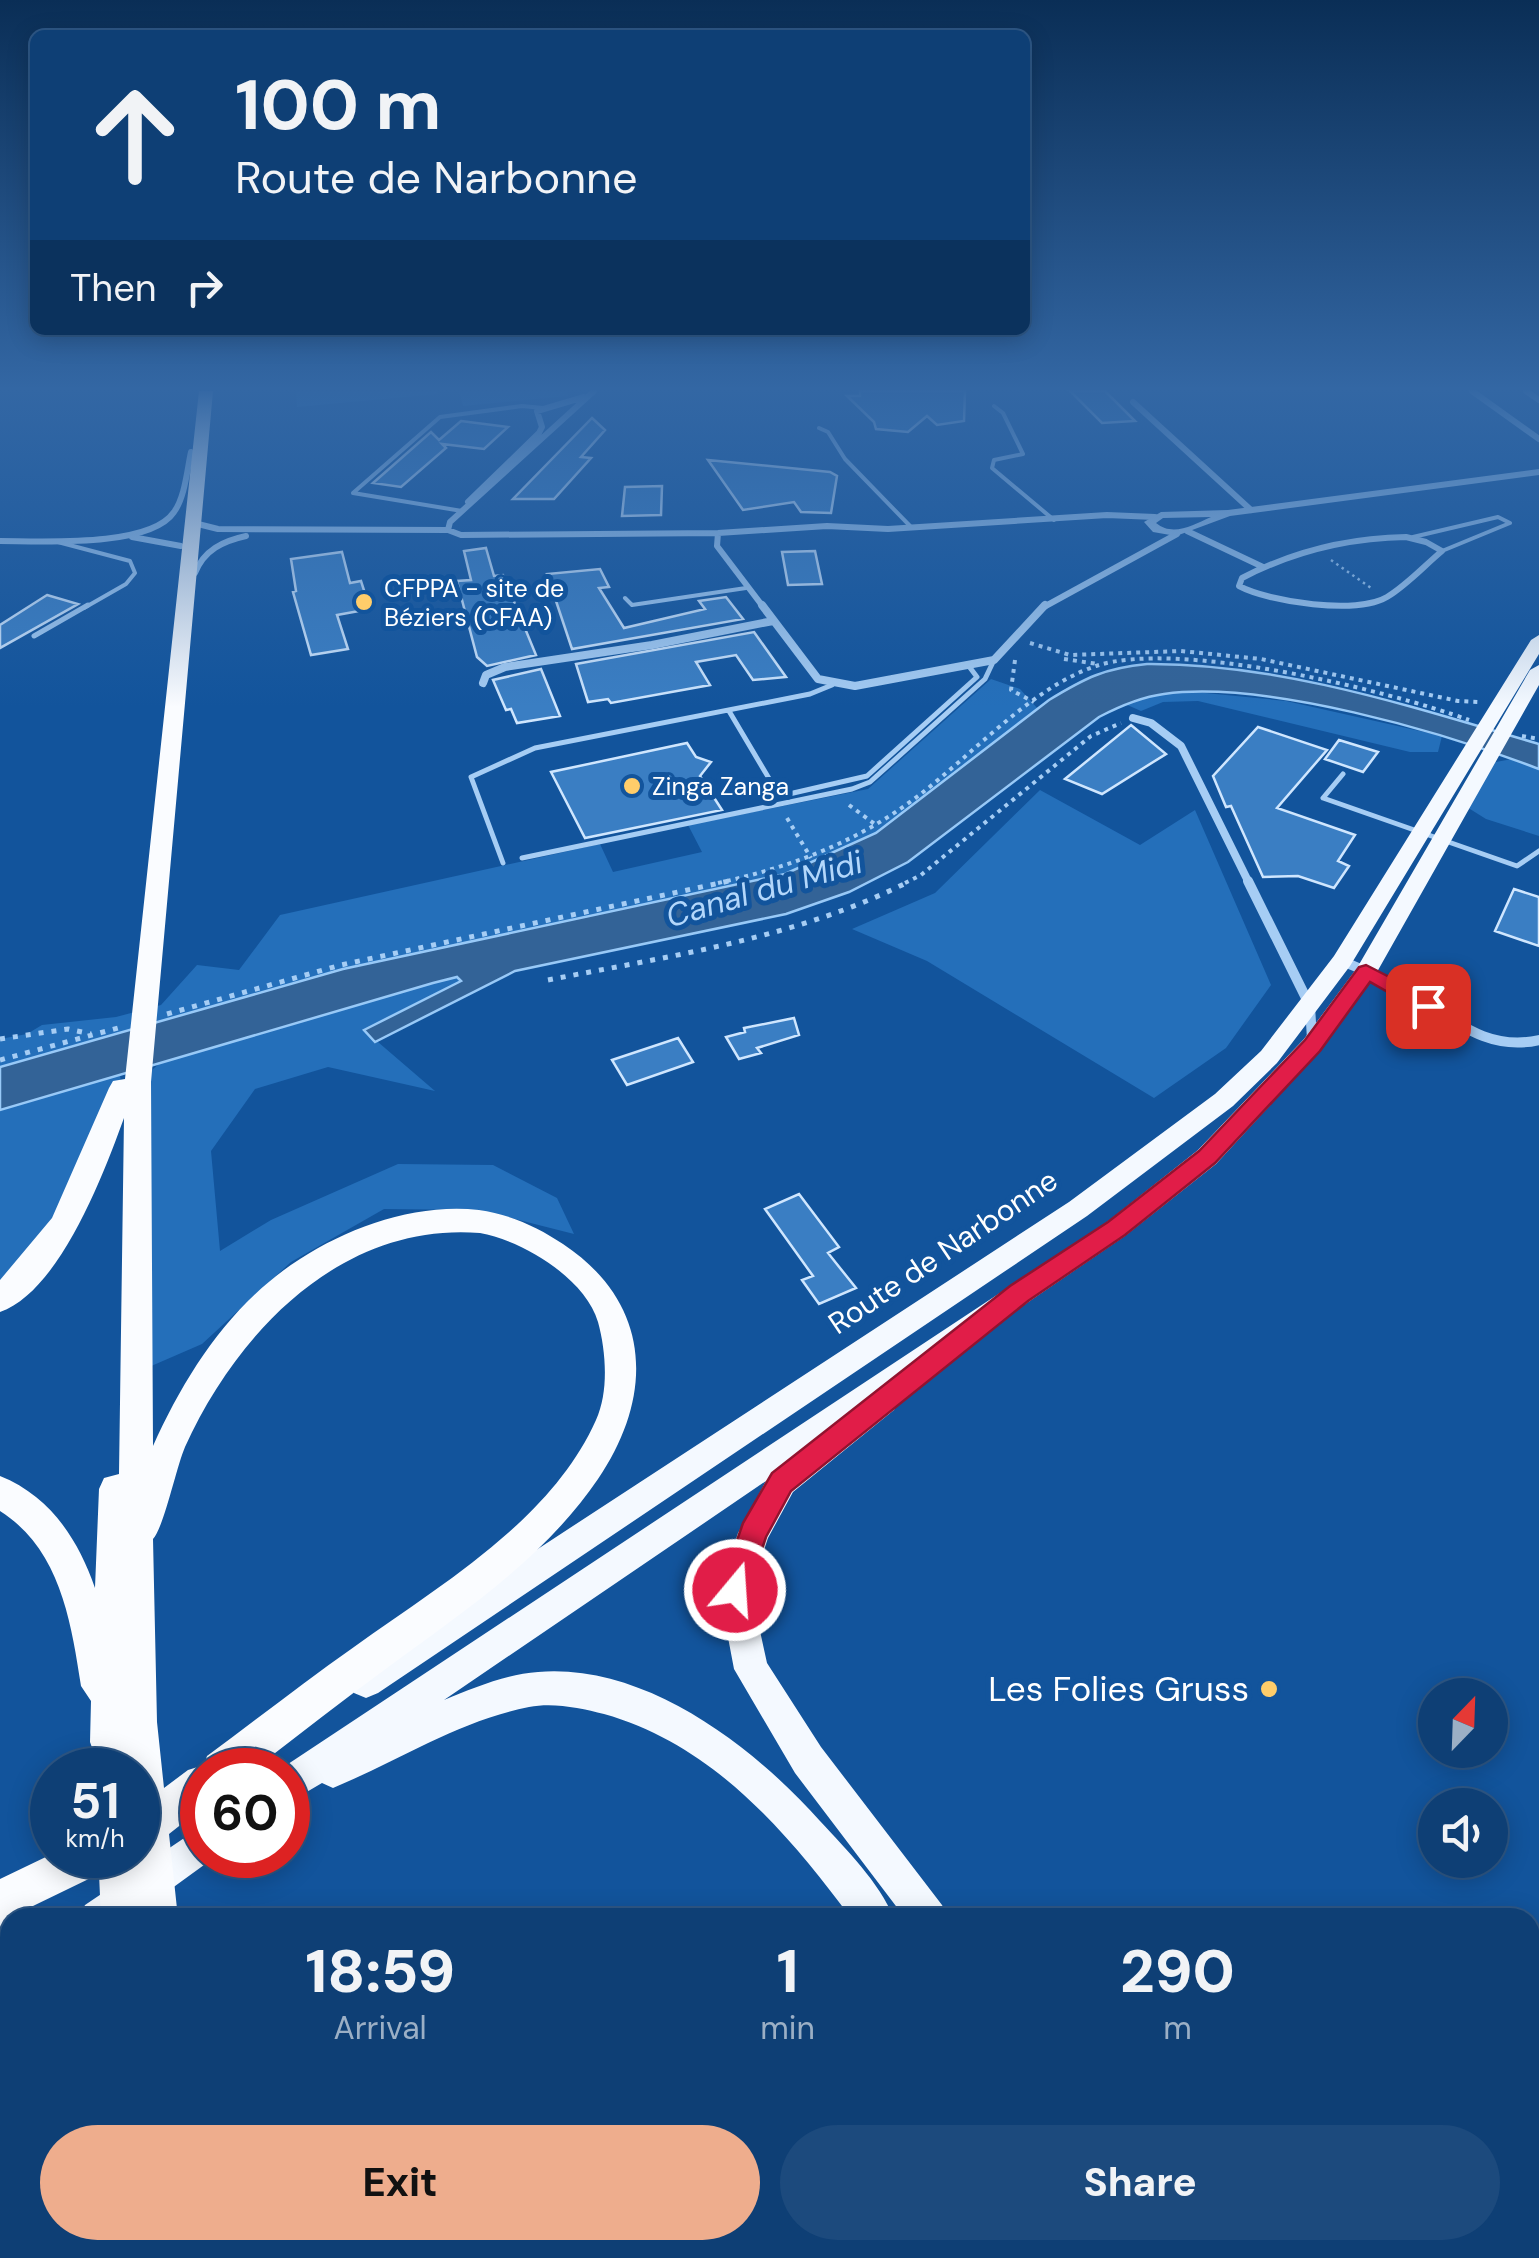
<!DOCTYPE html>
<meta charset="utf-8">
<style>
body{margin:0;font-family:"DM Sans",sans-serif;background:#1c4a7d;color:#f1f3f6;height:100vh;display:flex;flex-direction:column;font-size:38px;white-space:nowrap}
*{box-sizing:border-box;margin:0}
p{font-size:32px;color:#9bafc5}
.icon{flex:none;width:55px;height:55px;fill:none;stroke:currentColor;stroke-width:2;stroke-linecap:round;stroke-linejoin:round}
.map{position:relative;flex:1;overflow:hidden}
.sheet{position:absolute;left:0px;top:1908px;width:1540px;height:352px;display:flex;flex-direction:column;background:#0e3f75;border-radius:30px 30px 0 0;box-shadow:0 5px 25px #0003,0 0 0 2px #2e5887}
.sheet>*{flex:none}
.banner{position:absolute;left:30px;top:30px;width:1000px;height:305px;border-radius:15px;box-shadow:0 5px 25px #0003,0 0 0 2px #2e5887;background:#0e3f75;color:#f1f3f6;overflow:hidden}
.needle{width:65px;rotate:23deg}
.fabs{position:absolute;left:1418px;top:1678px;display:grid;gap:20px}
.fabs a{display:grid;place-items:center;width:90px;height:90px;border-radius:50%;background:#0e3f75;box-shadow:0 5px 25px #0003,0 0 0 2px #2e5887;font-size:50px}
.speed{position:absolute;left:30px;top:1748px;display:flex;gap:20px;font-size:50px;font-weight:700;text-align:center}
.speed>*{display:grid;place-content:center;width:130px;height:130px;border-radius:50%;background:#0e3f75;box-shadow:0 5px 25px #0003,0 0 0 2px #2e5887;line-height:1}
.speed small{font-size:25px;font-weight:400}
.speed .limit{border:15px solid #d22;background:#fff;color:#111}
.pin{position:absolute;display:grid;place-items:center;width:85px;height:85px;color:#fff;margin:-42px;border-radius:20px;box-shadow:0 5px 15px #0006}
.me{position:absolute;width:110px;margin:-55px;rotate:18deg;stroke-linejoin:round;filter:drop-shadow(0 0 8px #0008)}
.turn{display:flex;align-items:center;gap:35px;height:210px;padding:0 40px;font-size:45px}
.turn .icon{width:130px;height:130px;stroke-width:2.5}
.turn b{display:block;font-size:70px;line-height:85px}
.then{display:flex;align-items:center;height:95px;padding:0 40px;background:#0003;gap:20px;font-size:38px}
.eta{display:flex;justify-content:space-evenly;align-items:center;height:170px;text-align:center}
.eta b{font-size:60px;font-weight:800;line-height:70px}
.button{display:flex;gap:20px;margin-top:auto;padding:20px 40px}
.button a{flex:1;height:115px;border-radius:60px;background:#eead8d;color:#111;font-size:40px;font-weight:800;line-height:115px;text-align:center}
.button a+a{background:#1c4a7d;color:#f1f3f6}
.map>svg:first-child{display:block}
.green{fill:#246fba}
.water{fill:#336397;stroke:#98c9f7;stroke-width:2.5}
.building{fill:#3a7ec3;stroke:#cfe6fe;stroke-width:2.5}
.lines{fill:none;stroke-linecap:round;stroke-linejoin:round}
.path-far2{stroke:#a6cdf4;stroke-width:2.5;stroke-dasharray:2.5 4;stroke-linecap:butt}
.path-far1{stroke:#a6cdf4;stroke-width:4;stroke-dasharray:4 5;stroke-linecap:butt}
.path{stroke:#a6cdf4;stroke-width:5;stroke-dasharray:5 8;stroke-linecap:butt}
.service-far1{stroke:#a6cdf4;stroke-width:4}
.service{stroke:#a6cdf4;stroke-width:5}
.minor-far2{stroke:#a6cdf4;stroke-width:6}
.minor-far1{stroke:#a6cdf4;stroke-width:8}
.minor{stroke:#a6cdf4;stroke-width:10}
.tertiary{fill:#a6cdf4;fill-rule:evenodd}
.primary{fill:#f4f9ff;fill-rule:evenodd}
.trunk{fill:#fafcff;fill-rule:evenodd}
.route{fill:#e11d48;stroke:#92132f;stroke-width:2.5}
.poi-dot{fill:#ffcd6a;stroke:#12549c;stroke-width:4}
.labels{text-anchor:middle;stroke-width:10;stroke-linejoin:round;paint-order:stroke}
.far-poi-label{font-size:25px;fill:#fff;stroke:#12549c;text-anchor:start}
.street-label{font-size:30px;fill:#fff;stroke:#12549c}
.water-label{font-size:32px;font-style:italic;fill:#b3d7fb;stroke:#12549c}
.near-poi-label{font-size:35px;fill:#fff;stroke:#12549c;text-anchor:end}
</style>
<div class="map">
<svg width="1539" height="2258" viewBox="0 0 1539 2258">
<rect width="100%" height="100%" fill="#12549c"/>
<!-- green -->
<path class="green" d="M296,391H437L438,394L297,407Z
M459,391H566L568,396L463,406Z
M991,679L1020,689L1038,709L876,833L785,874L343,969L0,1067V1039L27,1034L42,1025L116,1017L161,1005L197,965L239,970L280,915L600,844L613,872L702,852L688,825L868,789Z
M1195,692L1286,701L1442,736L1438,752H1410L1198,701L1163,702L1141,711L1125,704L1162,694Z
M1512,759L1539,769V836L1486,819L1462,804L1485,764Z
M1040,790L1140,845L1195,810L1271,985L1226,1048L1154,1098L927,961L852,929L935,893Z
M457,977L461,982L364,1030L435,1091L328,1067L255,1089L211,1151L220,1251L271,1220L398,1164L493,1165L557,1198L574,1234L479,1210L384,1209L291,1262L202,1344L149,1367L138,1082L166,1058Z
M120,1073C128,1142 39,1244 0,1299V1110Z"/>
<!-- water -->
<path class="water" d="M1147,664C1280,663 1412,707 1539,744V769C1443,732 1266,680 1164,694C1141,697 1120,706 1099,717L908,862L849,892L786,914L515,971L375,1042L364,1030L461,981L457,977L433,983L0,1110V1067L343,969L785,874L876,833L1049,700C1085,678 1105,668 1147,664Z"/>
<!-- building -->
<path class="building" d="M860,391H965L964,421L937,425L927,416L908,432L876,429L874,422L847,396H860Z
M1070,391H1105L1135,421L1102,423Z
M592,418L605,430L581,457L591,458L554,499H513Z
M461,421L508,427L484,449L442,444L446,448L401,487L373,483L431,432L439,440Z
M708,460L830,472L837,476L831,513L801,512L794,502L743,510Z
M662,486L661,515L622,516L625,487Z
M486,548L494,576L503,575L536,655L487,666L477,657L457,581L471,580L464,551Z
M815,551L822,584L788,585L782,552Z
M342,552L350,583L361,581L370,609L337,615L348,649L311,655L293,592L296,591L291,559Z
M600,569L609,587L599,588L624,628L705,609L699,601L726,597L743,619L572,649L547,574Z
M47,595L78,604L0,648V625Z
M754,632L786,677L753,680L736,655L696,662L710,685L611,703L608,699L588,702L576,664Z
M541,669L560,716L517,723L511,709L506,710L493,680Z
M1131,725L1166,754L1102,794L1065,779Z
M1258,727L1327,750L1277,808L1355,835L1338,861L1349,866L1334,888L1298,876L1263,877L1231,806L1226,807L1213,776Z
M1339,740L1378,752L1363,772L1325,759Z
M687,743L696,757L711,762L700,776L722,810L585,838L551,772Z
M1514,889L1539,897V946L1495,931Z
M794,1018L799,1035L757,1048L761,1053L739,1059L726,1037L745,1032L744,1028Z
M678,1038L693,1062L627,1085L612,1060Z
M799,1194L839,1247L828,1253L856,1288L819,1304L802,1280L813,1276L765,1209Z"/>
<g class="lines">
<!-- path-far2 -->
<path class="path-far2" d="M1331,560L1371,588"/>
<!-- path-far1 -->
<path class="path-far1" d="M1030,643L1070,655L1181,651L1261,659L1458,701L1480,702
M1064,659L1098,664
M1015,660L1011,690L1034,702
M1522,736L1539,739
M849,805L876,825
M787,818L811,858
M718,883C791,867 858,842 918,796C972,755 1032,687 1096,666C1177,639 1387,690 1469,720
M905,883L921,875L1091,736L1121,723"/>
<!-- path -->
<path class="path" d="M548,980C670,956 798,938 910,881
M167,1014L341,965L729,881
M0,1039L68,1029L91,1034
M0,1060L118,1028"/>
<!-- service-far1 -->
<path class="service-far1" d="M994,406L1003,413L1023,454L994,460L992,468L1054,520
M819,428L828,432L845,459L912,528
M462,511L353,493L440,417L522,406L543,408
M1413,537L1498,517L1510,523L1442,551
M54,541L130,561L135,573L126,584L84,608
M625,598L632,605L746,588"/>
<!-- service -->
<path class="service" d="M34,636L88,605
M729,711L777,792L789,794L867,776L977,677L968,665
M1343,774L1323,798L1517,866L1539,851
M522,858L852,789L870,782L985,679L994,660
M503,863L471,777L535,748L810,694L832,685"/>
<!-- minor-far2 -->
<path class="minor-far2" d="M1472,391L1539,439
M1526,391L1539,400
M1133,402L1251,510
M468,502L539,433L542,427L537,411L584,397
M194,523L218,529L448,530L461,535L718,533L827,526L888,529L1107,515L1155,517
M448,530L450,522L594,391
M1187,531L1263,567
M718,533L717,546L764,608
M132,537L181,546
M1406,537L1426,542L1442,551C1424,566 1407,585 1387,597C1357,615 1269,602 1239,586L1242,578C1292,552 1349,538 1406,537Z
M0,541C40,541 150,548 174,512C185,497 187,470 191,452
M195,573C204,550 223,541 246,536
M1042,608L1177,534"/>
<!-- minor-far1 -->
<path class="minor-far1" d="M762,605L818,679L855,686L994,660L1045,605
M483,683L486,675L505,667L652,645L773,621
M1133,718L1151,723L1181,746L1249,883"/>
<!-- minor -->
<path class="minor" d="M1248,881L1310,1006L1312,1039
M1342,961C1366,971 1390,981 1412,995C1454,1020 1488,1052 1539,1040"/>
<!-- tertiary -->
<path class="tertiary" d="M1539,469V475L1230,516L1176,536L1153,532L1144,522L1161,512L1228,510ZM1211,517C1193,525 1173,537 1156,523L1163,518Z"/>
<!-- primary -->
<path class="primary" d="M1539,635V654L1350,966L1277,1063L1233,1106L1087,1216L378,1693L366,1698L354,1693L349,1681L354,1669L1069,1202L1215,1094L1261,1051L1334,956L1531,640Z
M1539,665V685L1377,972L1320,1051L1216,1164L1125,1236L895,1393L899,1401L894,1410L793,1492L768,1538L751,1590L767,1663L821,1747L942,1905L948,1918H905L795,1773L734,1669L719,1590L738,1533L766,1481L444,1700C473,1688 506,1674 538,1672C645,1663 753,1746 820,1821C846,1849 879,1882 894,1918H851C785,1830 713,1745 604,1714C581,1708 553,1702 529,1707C458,1721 398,1761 333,1788L322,1783L288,1803V1770H279L1107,1222L1198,1150L1304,1039L1357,968L1530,670Z
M202,1826V1855L215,1857L131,1918H79L85,1905Z
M10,1899L23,1905L29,1918H10V1940L0,1944V1903Z
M10,1959V2001L0,2006V1964Z
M1105,2250H1151L1155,2258H1109Z
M1161,2250H1207L1211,2258H1165Z"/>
<!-- trunk -->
<path class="trunk" d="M199,391H213L151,1082L153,1446C186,1373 231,1303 300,1259C351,1226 418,1203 479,1210C509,1214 538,1227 563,1244C652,1303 655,1395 598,1479C545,1557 466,1610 391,1665C344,1699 299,1735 253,1770H202V1808L169,1834L178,1918H101L99,1874L0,1922V1879L52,1854L138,1855V1770H123L122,1756L109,1761L95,1756L90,1742L91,1701L81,1686C71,1621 60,1549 0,1511V1476C50,1496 78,1539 95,1588L99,1489L104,1478L119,1474L124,1118C104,1173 60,1291 0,1312V1280L52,1218L109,1088L113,1081L125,1079ZM480,1233C523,1241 585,1278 598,1322C606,1351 609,1392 596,1420C551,1521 440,1585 354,1647C304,1682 256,1720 207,1756L204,1765L188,1770L164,1788L157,1722L153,1539C164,1527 176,1468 185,1447C238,1330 343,1222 480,1233Z
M140,2250H223L224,2258H141Z"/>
</g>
<!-- sky -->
<linearGradient id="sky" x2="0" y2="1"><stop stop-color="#0a2e56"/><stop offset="0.55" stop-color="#3367a4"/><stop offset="1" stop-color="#3367a4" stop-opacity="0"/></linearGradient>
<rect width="1539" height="707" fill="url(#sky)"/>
<!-- route -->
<path class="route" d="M1366,965L1436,1001L1439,1006L1436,1011H1421L1370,982L1320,1051L1215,1163L1125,1235L1028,1301L791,1491L766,1537L745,1600L735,1605L724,1600L720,1590L743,1523L772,1473L1010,1286L1108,1222L1199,1151L1305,1040L1359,967Z"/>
<!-- markers -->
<g class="poi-dot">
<circle cx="364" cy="602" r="10"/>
<circle cx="632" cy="786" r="10"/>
<circle cx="1269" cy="1689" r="10"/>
</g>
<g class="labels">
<!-- far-poi labels -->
<g class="far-poi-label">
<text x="384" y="597">CFPPA - site de<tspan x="384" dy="29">Béziers (CFAA)</tspan></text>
<text x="652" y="795">Zinga Zanga</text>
</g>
<!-- street labels -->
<g class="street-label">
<text transform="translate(943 1252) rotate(-34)" y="10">Route de Narbonne</text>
</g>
<!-- water labels -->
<g class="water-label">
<text transform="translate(764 889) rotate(-16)" y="11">Canal du Midi</text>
</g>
<!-- near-poi labels -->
<g class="near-poi-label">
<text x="1249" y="1701">Les Folies Gruss</text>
</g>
</g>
</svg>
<div class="fabs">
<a><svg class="needle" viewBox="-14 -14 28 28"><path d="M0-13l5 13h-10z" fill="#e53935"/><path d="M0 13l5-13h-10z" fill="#9bafc5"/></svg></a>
<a><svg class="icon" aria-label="sound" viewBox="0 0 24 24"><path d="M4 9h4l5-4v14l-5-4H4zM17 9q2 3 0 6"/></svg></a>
</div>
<div class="speed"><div>51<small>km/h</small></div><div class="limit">60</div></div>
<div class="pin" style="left:1428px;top:1006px;background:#d93025"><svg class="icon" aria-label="arrive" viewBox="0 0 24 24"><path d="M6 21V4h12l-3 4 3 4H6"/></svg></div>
<svg class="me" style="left:735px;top:1590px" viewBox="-20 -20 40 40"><circle r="17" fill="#e11d48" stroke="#fff" stroke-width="3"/><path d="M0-11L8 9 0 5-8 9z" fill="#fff"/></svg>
<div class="banner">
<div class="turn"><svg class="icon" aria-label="ahead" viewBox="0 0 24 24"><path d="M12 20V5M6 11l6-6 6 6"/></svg><div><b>100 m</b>Route de Narbonne</div></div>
<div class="then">Then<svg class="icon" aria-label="right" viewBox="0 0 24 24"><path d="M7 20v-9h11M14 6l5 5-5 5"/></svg></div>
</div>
<section class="sheet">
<div class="eta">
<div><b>18:59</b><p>Arrival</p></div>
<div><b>1</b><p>min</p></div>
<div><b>290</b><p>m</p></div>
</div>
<div class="button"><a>Exit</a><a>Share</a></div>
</section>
</div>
